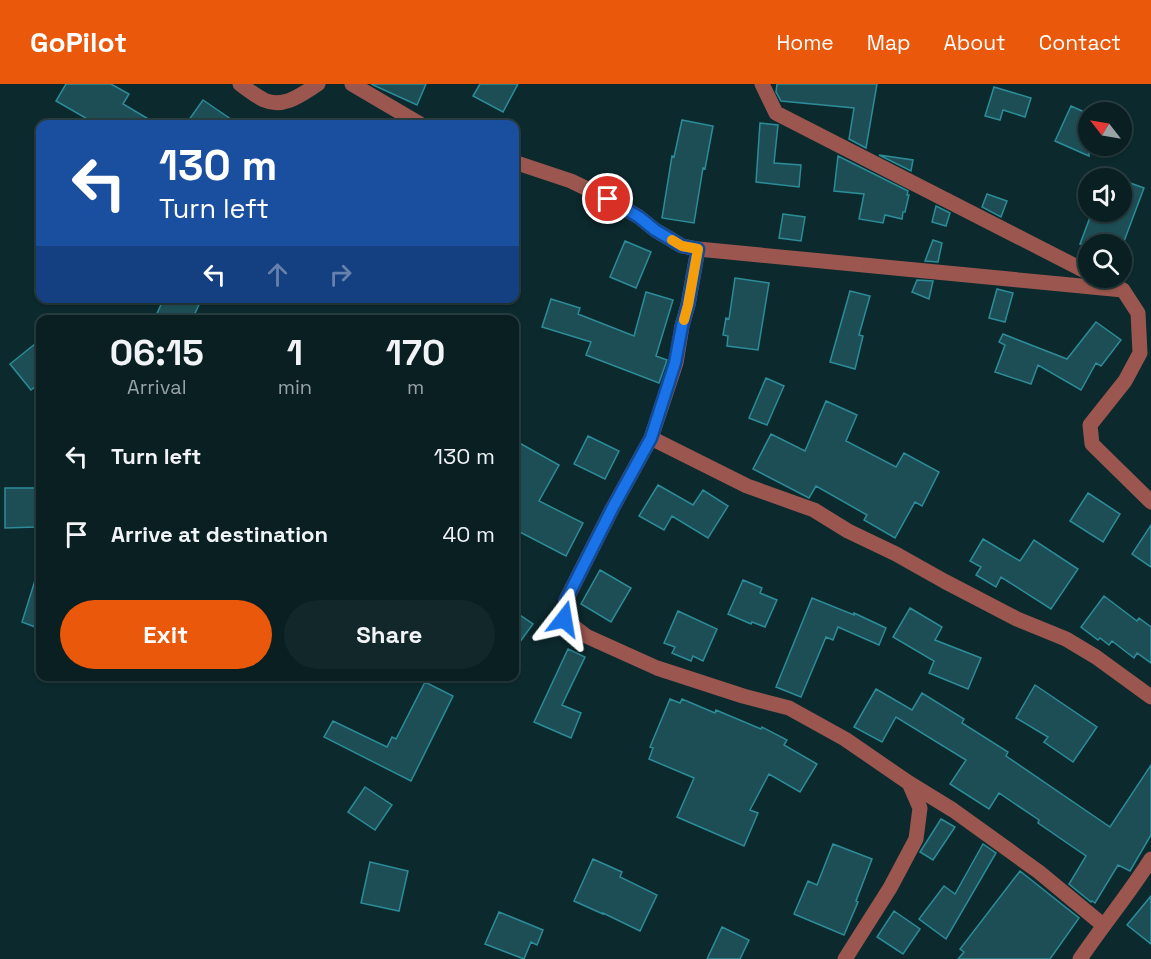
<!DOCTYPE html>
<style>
body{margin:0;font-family:"Space Grotesk",sans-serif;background:#12272a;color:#f1f3f6;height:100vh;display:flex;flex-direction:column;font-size:22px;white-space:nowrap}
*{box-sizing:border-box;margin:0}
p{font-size:20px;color:#99a2a5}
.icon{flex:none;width:33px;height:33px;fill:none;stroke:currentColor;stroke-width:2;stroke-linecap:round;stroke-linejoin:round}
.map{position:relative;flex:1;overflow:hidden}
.sheet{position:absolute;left:36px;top:231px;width:483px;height:366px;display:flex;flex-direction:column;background:#091f22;border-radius:12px;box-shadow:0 2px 4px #0004,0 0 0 2px #293d40}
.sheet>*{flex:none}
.banner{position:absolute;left:36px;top:36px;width:483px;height:183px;border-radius:12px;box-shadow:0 2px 4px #0004,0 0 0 2px #293d40;background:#1a4fa0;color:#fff;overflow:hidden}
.needle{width:39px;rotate:301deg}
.fabs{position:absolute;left:1078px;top:18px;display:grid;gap:12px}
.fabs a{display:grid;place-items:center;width:54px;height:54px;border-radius:50%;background:#091f22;box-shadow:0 2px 4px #0004,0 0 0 2px #293d40;font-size:30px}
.pin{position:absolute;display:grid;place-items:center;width:51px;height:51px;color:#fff;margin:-26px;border:3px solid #fff;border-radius:50%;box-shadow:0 2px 6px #0007}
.me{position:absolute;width:66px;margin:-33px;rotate:14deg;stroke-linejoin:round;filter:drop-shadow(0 0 4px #0008)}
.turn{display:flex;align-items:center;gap:21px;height:126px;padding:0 24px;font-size:27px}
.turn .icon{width:78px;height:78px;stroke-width:2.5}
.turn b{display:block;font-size:42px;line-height:51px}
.lanes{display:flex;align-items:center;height:57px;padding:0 24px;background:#0003;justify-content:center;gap:30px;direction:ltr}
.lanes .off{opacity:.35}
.eta{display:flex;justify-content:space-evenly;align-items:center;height:102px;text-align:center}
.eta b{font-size:36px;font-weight:800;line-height:42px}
.action{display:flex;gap:12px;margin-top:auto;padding:12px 24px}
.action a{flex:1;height:69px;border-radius:36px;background:#ea580c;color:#fff;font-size:24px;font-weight:800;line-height:69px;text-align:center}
.action a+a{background:#12272a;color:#f1f3f6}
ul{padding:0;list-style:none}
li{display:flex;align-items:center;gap:18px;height:78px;padding:0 24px}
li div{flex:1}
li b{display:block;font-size:22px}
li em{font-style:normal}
header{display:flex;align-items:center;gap:36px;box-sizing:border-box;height:84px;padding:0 30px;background:#ea580c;color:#fff}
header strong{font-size:28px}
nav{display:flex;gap:33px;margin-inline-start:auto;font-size:21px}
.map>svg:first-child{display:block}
.building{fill:#1e4e55;stroke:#2c8c98;stroke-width:1.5}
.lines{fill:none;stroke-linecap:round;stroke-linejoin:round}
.street{stroke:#9b574f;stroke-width:15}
.route-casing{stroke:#114b97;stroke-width:15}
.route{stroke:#1a73e8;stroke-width:10}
.slow{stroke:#f59e0b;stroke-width:10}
</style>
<header>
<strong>GoPilot</strong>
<nav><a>Home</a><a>Map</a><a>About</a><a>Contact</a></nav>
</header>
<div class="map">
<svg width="1151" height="875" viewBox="0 0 1151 875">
<rect width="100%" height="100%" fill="#0c292d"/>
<!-- building -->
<path class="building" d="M66,0H111L129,10L123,20L157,40H96L56,17Z
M371,0H426L417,21Z
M480,0H518L503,28L473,12Z
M777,0H877L866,64L849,55L854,24L781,17L776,8Z
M994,3L1031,14L1025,33L1003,26L1000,36L985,32Z
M203,16L238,40H186Z
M1071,22L1089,30V72L1055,57Z
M682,36L713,42L705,85L703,84L694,139L662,134L672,72L674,73Z
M760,39L778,41L774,79L801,81L799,103L756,98Z
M879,71L913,76L911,87Z
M838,72L908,107L907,111H909L905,128H903L902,135L885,131L883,139L859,135L864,110L834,107Z
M1122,96L1144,104L1123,160H1080L1092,128H1122Z
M987,110L1007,117L1001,133L982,123Z
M936,122L950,129L946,142L932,138Z
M783,130L805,133L801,157L779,154Z
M933,156L942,159L938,178L925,177Z
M625,157L651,168L636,204L610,193Z
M735,194L769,199L758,266L727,262L728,252L723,251L726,234L729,235Z
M917,196L933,197L929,215L912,208Z
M997,205L1013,209L1005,238L989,234Z
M850,207L870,212L859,251L863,252L855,285L830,278Z
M646,208L673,216L656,272L667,276L659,299L586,271L591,258L542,243L551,215L580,224L578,230L634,252Z
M164,214H202L192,236H154Z
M1096,238L1121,256L1101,282L1096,279L1081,306L1038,281L1031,300L995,288L1005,261L999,258L1003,250L1067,275Z
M40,256V299L31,306L10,280Z
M766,294L784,302L767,341L749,334Z
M826,317L857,331L846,357L896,383L904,369L939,388L922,422L915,418L895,454L864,436L867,431L816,402L809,414L753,385L771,350L805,367Z
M588,352L619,367L605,395L574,380Z
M514,356L559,381L539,417L583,439L566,472L514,445Z
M658,401L693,421L703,406L728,422L708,454L672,432L664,446L639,432Z
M5,404H36V443L5,444Z
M1088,409L1120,430L1103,458L1070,437Z
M1151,441V483L1132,470Z
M983,455L1020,477L1034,456L1078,485L1051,525L1001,493L996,503L976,491L981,483L970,477Z
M600,486L631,504L611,538L581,520Z
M37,490L40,491V545L22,538Z
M743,496L762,504L760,509L777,516L765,543L752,538L751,540L728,530Z
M1104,512L1137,537L1139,534L1151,543V579L1137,569L1134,574L1112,557L1109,561L1100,554L1098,556L1081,543Z
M812,514L854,531V529L886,544L879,561L838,543L833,556L826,553L801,613L776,603Z
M910,524L942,543L935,556L981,574L968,605L929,589L934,577L893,553Z
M514,527L533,540L514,566Z
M678,527L717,545L703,577L693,572L691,577L672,569L675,563L664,559Z
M568,565L585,573L562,621L581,629L571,654L534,638Z
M425,598L453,612L411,697L324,653L333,637L387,663L392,653L396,655Z
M1035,601L1097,643L1073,678L1044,658L1048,653L1016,634Z
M876,605L912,626L922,609L964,635L962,639L1008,668L1006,672L1110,743L1151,681V751L1130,787L1118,781L1095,819L1092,817L1091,818L1069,800L1086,772L1038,739L1039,736L999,709L989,725L950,700L966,676L896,633L882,658L854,643Z
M670,615L680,619L682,615L715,629L716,626L761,645L762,643L787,656L784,661L817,680L800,708L769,690L750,726L758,729L744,762L677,733L694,694L649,675L653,664L650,663Z
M365,703L392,721L375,746L348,728Z
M941,735L955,743L933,776L920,768Z
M833,760L872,775L856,817L858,818L844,851L794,830L808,797L817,801Z
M983,760L996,769L946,855L919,835L944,802L955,810Z
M593,775L622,788L620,793L657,811L640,847L603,829V830L574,817Z
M370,778L408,787L399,827L361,819Z
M1020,787L1079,834L1050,875H958L964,868L960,865Z
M1151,812V860L1127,841Z
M894,827L920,845L903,870L877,853Z
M499,828L543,846L537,861L531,858L524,875L485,860Z
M722,843L749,856L740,875H707Z"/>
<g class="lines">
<!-- street -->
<path class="street" d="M240,0C247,5 256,12 264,16C284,25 302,10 318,0
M352,0L420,40
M762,0L776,29L1089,189
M514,78L571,97L608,115L639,133L655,146L682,162L698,165L1123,206
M698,165L688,221L682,242L676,279L651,354L612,425L566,516L564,535L586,552L657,584L743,612L789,624L845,655L909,699L953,726L1039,788L1103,841
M1114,201L1123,206L1138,229L1140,269L1125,297L1090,341L1092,360L1151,418
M651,354L747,402L814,426L848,447L896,470L944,497L1017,535L1066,555L1096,573L1151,613
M845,875L890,804L916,755L920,724L909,699
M1080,875C1103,841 1129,810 1151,775"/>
</g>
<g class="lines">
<!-- route casing -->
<g class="route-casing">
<path id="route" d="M564,535L566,516L612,425L651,354L675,279L682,242L688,221L698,165L682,162L655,146L639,133L608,115"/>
</g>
<!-- route -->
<use href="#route" class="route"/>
<!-- slow -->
<path class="slow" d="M672,156L682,162L698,165L688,221L684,236"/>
</g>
</svg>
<div class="fabs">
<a><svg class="needle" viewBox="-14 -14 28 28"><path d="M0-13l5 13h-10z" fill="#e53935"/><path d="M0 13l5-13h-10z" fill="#99a2a5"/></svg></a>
<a><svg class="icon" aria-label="sound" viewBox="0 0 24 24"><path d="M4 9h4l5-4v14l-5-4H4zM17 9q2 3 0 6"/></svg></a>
<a><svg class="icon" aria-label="search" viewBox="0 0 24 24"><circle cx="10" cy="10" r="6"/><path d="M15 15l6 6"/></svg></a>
</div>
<div class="pin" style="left:608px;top:115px;background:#d93025"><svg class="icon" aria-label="arrive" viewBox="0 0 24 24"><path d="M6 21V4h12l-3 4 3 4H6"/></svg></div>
<svg class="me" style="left:564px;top:535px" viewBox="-20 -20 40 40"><path d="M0-17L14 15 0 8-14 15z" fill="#1a73e8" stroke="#fff" stroke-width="4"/></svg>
<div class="banner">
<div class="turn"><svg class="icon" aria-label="left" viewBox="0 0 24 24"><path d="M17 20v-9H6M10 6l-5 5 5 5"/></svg><div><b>130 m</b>Turn left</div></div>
<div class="lanes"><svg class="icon" aria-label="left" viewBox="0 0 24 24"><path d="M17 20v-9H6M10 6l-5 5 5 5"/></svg><svg class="icon off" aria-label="ahead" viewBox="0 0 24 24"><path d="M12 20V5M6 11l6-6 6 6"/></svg><svg class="icon off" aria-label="right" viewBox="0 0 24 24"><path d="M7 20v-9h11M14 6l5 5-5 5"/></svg></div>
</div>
<section class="sheet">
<div class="eta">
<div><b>06:15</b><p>Arrival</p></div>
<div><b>1</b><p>min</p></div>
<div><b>170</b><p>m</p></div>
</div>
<ul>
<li><svg class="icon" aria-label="left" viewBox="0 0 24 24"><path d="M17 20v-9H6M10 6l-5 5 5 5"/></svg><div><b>Turn left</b></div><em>130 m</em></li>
<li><svg class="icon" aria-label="arrive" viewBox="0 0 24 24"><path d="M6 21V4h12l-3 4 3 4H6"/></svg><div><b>Arrive at destination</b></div><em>40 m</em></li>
</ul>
<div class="action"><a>Exit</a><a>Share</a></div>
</section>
</div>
